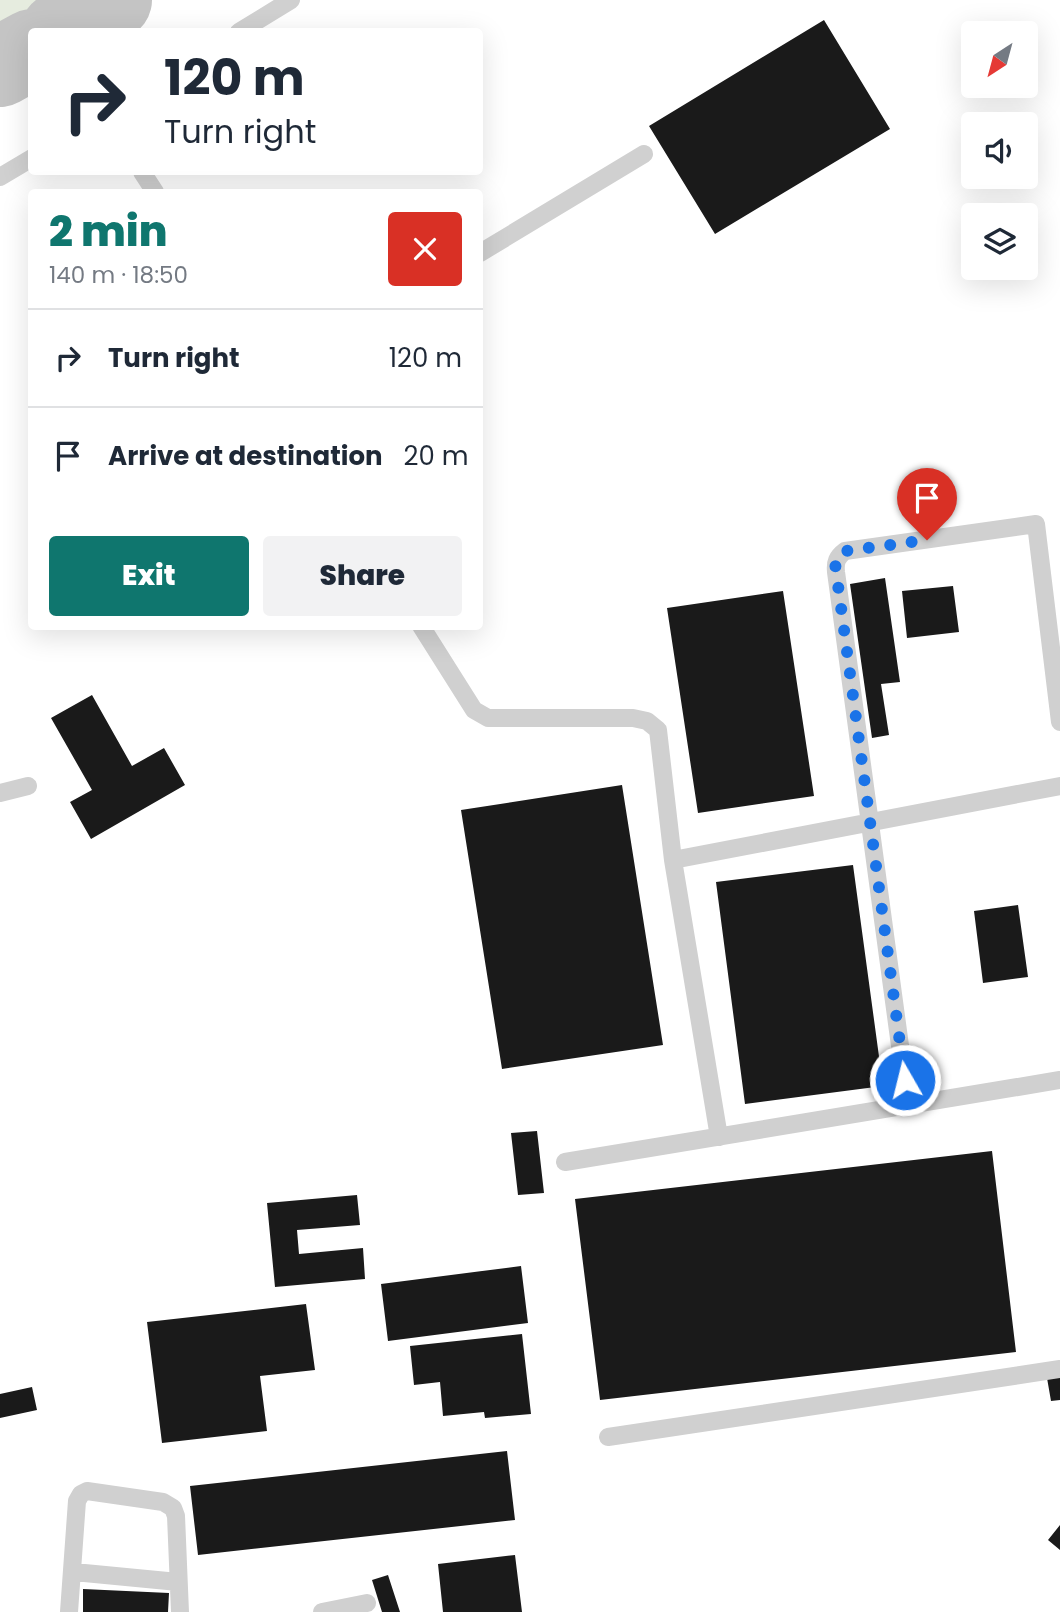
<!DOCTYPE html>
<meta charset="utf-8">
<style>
body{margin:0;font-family:Poppins,sans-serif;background:#f2f2f3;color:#1f2937;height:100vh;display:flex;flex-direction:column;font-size:26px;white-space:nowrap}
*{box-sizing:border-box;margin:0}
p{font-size:23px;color:#747a83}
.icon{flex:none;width:38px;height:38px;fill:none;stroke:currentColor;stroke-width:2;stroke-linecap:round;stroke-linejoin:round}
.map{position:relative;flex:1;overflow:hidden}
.sheet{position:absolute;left:28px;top:189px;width:455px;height:441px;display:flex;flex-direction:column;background:#fff;border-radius:7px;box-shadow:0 7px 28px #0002}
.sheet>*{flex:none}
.guide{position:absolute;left:28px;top:28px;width:455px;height:147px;border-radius:7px;box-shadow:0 7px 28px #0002;background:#fff;color:#1f2937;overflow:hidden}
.needle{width:46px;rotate:216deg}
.tools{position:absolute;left:961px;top:21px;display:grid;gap:14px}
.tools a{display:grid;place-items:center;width:77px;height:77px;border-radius:7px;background:#fff;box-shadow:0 7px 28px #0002;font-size:35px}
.pin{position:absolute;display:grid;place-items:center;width:60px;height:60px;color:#fff;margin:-72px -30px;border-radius:50% 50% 50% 0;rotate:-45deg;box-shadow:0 0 7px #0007}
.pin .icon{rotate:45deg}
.me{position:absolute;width:77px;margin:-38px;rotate:352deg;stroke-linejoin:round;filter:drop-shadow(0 0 5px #0008)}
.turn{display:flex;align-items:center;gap:24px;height:147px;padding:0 21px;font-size:32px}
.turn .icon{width:91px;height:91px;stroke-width:2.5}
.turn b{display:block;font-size:49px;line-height:60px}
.round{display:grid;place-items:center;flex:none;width:74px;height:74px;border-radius:7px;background:#f2f2f3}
.summary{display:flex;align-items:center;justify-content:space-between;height:119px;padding:0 21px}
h1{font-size:42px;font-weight:800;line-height:52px;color:#0f766e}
.button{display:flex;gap:14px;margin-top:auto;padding:14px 21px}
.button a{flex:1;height:80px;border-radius:7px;background:#0f766e;color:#fff;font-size:28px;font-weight:800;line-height:80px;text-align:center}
.button a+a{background:#f2f2f3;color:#1f2937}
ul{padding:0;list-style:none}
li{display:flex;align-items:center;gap:21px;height:98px;padding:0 21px;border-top:2px solid #e0e1e3}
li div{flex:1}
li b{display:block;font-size:26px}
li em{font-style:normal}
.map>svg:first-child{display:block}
.green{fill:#e6ecdf}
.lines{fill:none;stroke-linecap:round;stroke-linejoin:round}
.taxiway{stroke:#c4c4c4;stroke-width:80}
.building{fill:#1a1a1a}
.lane{stroke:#d0d0d0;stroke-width:18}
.route{stroke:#1a73e8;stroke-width:12;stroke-dasharray:0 21.6}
</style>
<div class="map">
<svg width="1060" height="1612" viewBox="0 0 1060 1612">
<rect width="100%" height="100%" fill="#fff"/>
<!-- green -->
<path class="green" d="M0,0H59L0,35Z"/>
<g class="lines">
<!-- taxiway -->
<path class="taxiway" d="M60,32L112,0
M0,67L32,49"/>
</g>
<!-- building -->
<path class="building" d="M824,20L890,129L715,234L649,126Z
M885,578L900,682L881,684L889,735L872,738L850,584Z
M953,586L959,632L907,638L902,591Z
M783,591L814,796L698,813L667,608Z
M92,695L132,766L164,748L185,785L91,839L70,802L92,790L51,718Z
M622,785L663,1045L502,1069L461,810Z
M853,865L883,1086L745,1104L716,882Z
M1018,905L1028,977L983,983L974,911Z
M537,1131L544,1193L518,1195L511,1133Z
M992,1151L1016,1352L600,1400L575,1199Z
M357,1195L360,1225L297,1230L299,1254L363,1248L365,1279L275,1287L267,1203Z
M521,1266L528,1323L388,1341L381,1284Z
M306,1304L315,1370L260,1376L267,1431L162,1443L147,1322Z
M522,1334L531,1414L485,1418L484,1412L443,1416L440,1382L414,1385L410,1346Z
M1060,1376V1400L1051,1401L1047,1378Z
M32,1387L37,1410L0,1418V1394Z
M507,1451L515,1520L198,1555L190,1486Z
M1060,1525V1550L1048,1540Z
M515,1555L522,1612H443L438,1564Z
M388,1575L400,1612H382L372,1580Z
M83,1589L169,1593L168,1612H83Z"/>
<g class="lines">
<!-- lane -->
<path class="lane" d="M239,32L291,0
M142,172L155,192
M0,177L32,158
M480,253L644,154
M421,626L474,710L488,718H633L647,721L658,730L673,860L719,1137
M0,793L28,786
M673,860L1060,786
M908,1105L836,572C835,562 837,557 845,551L1036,524L1060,722
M565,1162L1060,1080
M608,1437L1060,1369
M74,1572L178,1582
M69,1612L77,1501L81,1494L87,1491L163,1502L173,1508L176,1516L180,1612
M322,1612L367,1603"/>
</g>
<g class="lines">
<!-- route -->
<path class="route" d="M905,1080L835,563L839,556L845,551L927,540"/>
</g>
</svg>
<div class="tools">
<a><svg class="needle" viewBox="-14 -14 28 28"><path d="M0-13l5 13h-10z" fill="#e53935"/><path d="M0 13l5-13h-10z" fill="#747a83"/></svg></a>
<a><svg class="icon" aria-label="sound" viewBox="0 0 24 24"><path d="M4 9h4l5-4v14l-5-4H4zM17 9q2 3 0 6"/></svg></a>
<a><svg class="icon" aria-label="layers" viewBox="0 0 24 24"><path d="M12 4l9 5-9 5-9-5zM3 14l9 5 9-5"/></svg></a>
</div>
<div class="pin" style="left:927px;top:540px;background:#d93025"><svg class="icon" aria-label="arrive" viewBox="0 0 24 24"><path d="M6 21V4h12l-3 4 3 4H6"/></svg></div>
<svg class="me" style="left:905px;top:1080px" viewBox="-20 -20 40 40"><circle r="17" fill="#1a73e8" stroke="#fff" stroke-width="3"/><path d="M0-11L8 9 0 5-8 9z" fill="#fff"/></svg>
<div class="guide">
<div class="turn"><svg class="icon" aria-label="right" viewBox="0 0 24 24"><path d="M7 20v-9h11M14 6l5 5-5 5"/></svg><div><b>120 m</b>Turn right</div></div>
</div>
<section class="sheet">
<div class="summary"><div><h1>2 min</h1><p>140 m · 18:50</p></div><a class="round" style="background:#d93025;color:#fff"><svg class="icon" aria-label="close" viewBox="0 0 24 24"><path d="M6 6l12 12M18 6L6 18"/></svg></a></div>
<ul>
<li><svg class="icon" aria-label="right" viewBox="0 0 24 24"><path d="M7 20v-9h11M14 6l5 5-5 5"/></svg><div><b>Turn right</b></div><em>120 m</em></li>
<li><svg class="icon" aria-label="arrive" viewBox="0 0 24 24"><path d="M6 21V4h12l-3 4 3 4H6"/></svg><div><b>Arrive at destination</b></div><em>20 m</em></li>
</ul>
<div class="button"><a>Exit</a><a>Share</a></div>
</section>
</div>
